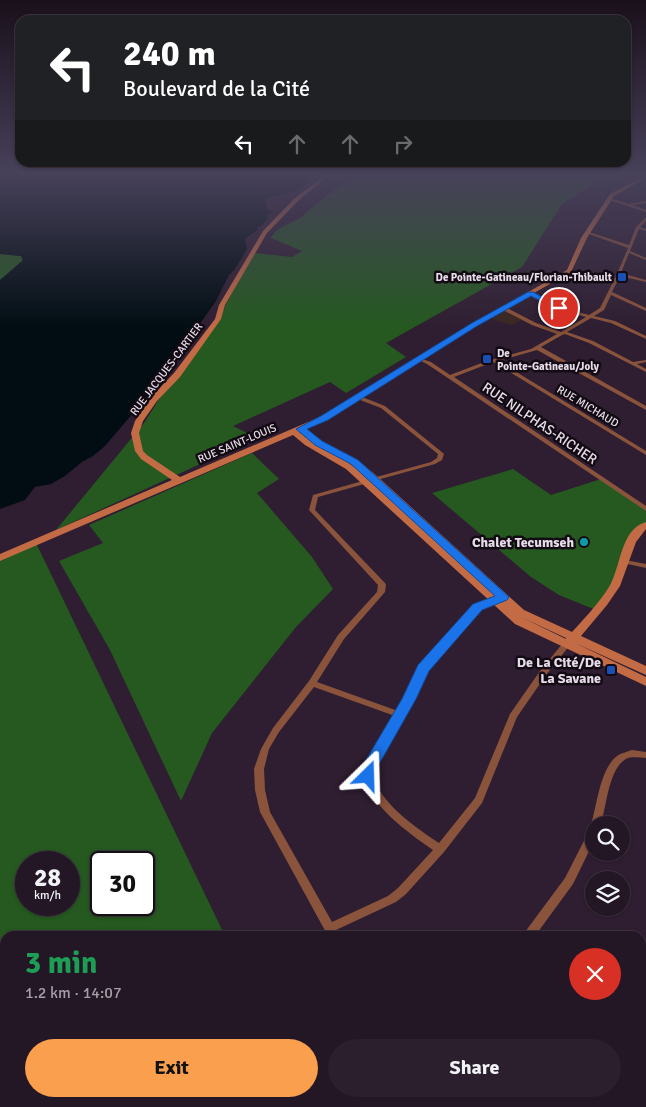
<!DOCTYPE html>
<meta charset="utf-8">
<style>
body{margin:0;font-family:Signika,sans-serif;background:#2b1f2d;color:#f1f3f6;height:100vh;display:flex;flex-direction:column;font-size:19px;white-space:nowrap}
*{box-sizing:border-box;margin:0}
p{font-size:16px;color:#a39fa7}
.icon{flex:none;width:28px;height:28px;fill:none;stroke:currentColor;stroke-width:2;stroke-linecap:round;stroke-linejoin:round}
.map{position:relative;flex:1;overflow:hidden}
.side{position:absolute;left:0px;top:931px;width:646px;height:176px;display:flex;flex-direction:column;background:#231625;border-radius:15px 15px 0 0;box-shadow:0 1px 4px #0004,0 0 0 1px #403542}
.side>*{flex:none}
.top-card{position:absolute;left:15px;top:15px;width:616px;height:152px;border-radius:15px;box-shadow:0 1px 4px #0004,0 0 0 1px #403542;background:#202124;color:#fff;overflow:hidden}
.tools{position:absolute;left:585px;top:816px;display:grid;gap:10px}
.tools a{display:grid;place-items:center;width:45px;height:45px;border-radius:50%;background:#231625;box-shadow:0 1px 4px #0004,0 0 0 1px #403542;font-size:25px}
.speed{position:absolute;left:15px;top:851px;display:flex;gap:10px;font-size:25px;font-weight:700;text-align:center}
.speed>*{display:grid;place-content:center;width:65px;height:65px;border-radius:50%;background:#231625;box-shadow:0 1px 4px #0004,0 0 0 1px #403542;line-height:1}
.speed small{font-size:12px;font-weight:400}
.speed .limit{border:2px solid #111;border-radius:8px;background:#fff;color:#111}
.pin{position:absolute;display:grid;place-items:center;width:42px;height:42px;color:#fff;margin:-21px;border:2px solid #fff;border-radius:50%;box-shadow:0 1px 5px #0007}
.me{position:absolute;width:55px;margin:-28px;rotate:22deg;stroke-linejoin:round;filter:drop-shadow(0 0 4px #0008)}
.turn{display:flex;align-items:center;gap:18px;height:105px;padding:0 25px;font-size:22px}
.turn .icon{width:65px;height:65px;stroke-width:2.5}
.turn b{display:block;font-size:35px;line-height:42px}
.lanes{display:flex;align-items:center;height:48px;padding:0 25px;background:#0003;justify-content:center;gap:25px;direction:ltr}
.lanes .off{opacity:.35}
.round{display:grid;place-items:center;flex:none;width:52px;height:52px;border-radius:26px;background:#2b1f2d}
.summary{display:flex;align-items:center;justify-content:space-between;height:85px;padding:0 25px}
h1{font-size:30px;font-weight:800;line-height:38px;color:#1e9e55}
.cta{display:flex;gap:10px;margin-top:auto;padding:10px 25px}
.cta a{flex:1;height:58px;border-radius:30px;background:#fa9f4e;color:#111;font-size:20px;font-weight:800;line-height:58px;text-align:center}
.cta a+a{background:#2b1f2d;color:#f1f3f6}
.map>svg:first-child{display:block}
.commercial{fill:#3a2722}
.green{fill:#255920;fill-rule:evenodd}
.water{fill:#010d12}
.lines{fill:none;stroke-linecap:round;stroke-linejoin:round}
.street{fill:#8a533b;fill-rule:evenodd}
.secondary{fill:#c36b44;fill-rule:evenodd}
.route{fill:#1a73e8;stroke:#114b97}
.transit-dot{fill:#1a4fb4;stroke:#130b14;stroke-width:2}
.culture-dot{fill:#0f9aa8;stroke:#130b14;stroke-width:2}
.labels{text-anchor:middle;stroke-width:5;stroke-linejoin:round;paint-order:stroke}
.far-poi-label{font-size:11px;font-weight:bold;fill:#e7dce9;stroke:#130b14;text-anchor:end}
.far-street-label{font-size:11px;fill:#e7dce9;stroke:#130b14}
.street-label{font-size:14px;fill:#e7dce9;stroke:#130b14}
.poi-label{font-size:14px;font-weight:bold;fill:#e7dce9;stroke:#130b14;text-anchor:end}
</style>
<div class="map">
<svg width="646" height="1107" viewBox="0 0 646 1107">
<rect width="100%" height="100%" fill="#2f1e31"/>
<!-- commercial -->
<path class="commercial" d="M503,308L524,319L512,325L487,318Z"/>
<!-- green -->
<path class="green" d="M355,173H625L597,182L562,204L522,267L386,343L406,357L346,393L330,382L233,426L257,438L56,530L144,423L163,393L220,319L226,304L254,253L292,257L302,251L271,238C279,223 298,224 308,211Z
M0,254L21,256L23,261L0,280Z
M252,453L279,479L257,493L312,557L333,589L296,627L212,733L181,801L110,650L59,561L103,543L89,525Z
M513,469L551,495L601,479L646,509V525L643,526L625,562L596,610L559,595L531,577L432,493Z
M36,543L225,936H5V1102H305L307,1107H0V558ZM26,862H69V905H26ZM101,862H144V905H101Z"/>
<!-- water -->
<path class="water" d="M0,173H316V175L299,190L269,197L265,201L268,209L274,212L267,215L268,218L261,226L257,227L258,229L245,239L247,249L235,269L229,275L216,301L156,386L105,446L93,456L82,462L65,476L51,484L35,487L25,500L0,509V280L23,260L21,256L0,254Z
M5,993V1055L0,1057V994Z"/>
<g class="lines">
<!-- street -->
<path class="street" d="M609,198L629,204L646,201V203L632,205L646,210V212L609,200Z
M645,218H646V221L640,227L646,229V231L639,229L630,251L646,258V260L629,253L621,273L646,280V282L620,276L612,292L646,308V311L611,295L604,310L594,316L615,321L646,336V339L611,323L591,318L567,332L593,341L633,362L646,360V362L637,364L646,369V372L589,343L565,334L562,335L541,347L646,406V410L537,350L498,361L646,451V455L493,362L454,377L646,506V511L427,364L417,359L419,358L431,362L450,375L487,361L531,349L557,334L532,325L501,309V307H505L536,323L561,332L586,317L560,310L529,295V293H531L564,308L589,315L600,308L617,274L628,248L586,233L589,232L629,245L636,227Z
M357,395L385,406L443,453L444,454L442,460L435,464L377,480H373L372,479L373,478L431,462L437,458L438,454L381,408L355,398V396Z
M366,480L369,482L368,483L318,497L315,510L385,583L386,585L385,592L344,639L317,682L398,711L420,667L475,605L498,597L502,599L501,601L481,609L426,670L405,715L374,771C373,799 418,829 439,843L475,798L510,714L540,671L563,643H569L570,645L546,675L517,717L482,803L444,852L406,894L396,902L336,930L339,936H328L260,812L255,790L254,769L261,749L273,728L309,681L338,635L377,592L378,585L309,510L313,495ZM314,687L395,716L364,771C364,802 410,834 433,850L398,888L388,896L332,922L270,812L265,790L264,769L269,749L279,732Z
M625,560L646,564V568L623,563L622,562L623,561Z
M632,750L646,752V758C639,758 632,756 626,759C609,768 606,807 601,825H594V841L573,884L535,936H524L525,932L565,878L591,827H592L591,825C597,805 600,769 617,756C621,753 627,752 632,750Z
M641,1061L646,1063V1075L641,1073Z"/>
<!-- secondary -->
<path class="secondary" d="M328,173H332L299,200L267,233L225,305L221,319L180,377L157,401L143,421L139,433L143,451L147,455L180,477L322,416L472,324L567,270L581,238L610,194L646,175V178L614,196L587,238L571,272L476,326L328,420L299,432L311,441L352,465L444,548L372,481L338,455L342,452C356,457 367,468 378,477L524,610L572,632C585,618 599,603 609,587C621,568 620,529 646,522V529L636,542L620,586L607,605L581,636L646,666V675L575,643L646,677V686L515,624L346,469L305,445L293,435L0,561V554L172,480L141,459L135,451L131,433L135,421L151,397L174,373L215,319L219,305L263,231L295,198ZM521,617L566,638V639Z"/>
</g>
<!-- sky -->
<linearGradient id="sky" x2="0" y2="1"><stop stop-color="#1a101b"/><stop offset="0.53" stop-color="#47415a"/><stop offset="1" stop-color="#47415a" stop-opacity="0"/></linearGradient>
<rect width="646" height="328" fill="url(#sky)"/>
<!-- route -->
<path class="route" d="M528,292H533L562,308L556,309L531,296L477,326L328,420L307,429L322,441L358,460L509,597L507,600L482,610L429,671L416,699L378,766L374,781L368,782L363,781L361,776L363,765L402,699L418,665L473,604L495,596L351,464L315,445L296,429L321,416L472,323Z"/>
<!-- markers -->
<g class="transit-dot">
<rect x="617" y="272" width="10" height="10" rx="2.5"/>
<rect x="482" y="354" width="10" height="10" rx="2.5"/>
<rect x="606" y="665" width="10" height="10" rx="2.5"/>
</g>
<circle class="culture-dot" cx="584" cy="542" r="5"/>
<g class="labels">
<!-- far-poi labels -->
<g class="far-poi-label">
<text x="612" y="281">De Pointe-Gatineau/Florian-Thibault</text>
<text x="497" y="357" text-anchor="start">De<tspan x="497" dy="13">Pointe-Gatineau/Joly</tspan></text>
</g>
<!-- far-street labels -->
<g class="far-street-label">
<text transform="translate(166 369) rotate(-53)" y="4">RUE JACQUES-CARTIER</text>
<text transform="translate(588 406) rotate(31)" y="4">RUE MICHAUD</text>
<text transform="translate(237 443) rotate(-23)" y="4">RUE SAINT-LOUIS</text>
</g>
<!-- street labels -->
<g class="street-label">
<text transform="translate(540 423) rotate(34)" y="5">RUE NILPHAS-RICHER</text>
</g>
<!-- poi labels -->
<g class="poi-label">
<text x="574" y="547">Chalet Tecumseh</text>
<text x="601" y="667">De La Cité/De<tspan x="601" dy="16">La Savane</tspan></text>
</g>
</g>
</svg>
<div class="tools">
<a><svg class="icon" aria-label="search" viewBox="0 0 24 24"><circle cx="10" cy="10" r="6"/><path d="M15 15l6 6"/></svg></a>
<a><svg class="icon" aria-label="layers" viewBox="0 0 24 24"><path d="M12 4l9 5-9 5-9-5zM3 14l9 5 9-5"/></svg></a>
</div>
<div class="speed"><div>28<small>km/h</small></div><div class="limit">30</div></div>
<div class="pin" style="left:559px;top:308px;background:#d93025"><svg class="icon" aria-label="arrive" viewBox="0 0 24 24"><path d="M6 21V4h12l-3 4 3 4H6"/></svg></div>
<svg class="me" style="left:368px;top:776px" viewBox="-20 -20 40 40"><path d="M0-17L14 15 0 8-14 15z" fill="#1a73e8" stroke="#fff" stroke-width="4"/></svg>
<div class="top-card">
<div class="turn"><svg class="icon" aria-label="left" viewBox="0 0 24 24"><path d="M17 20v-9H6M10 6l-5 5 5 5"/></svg><div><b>240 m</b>Boulevard de la Cité</div></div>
<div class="lanes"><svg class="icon" aria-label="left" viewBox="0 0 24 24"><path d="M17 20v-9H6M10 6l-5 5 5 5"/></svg><svg class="icon off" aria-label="ahead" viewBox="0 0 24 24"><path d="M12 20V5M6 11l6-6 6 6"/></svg><svg class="icon off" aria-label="ahead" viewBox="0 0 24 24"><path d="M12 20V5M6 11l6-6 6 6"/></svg><svg class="icon off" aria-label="right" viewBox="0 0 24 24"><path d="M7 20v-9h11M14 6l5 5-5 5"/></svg></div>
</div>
<section class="side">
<div class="summary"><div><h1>3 min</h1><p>1.2 km · 14:07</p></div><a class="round" style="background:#d93025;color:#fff"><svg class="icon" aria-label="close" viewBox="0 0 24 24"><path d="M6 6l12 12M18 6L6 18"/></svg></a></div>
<div class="cta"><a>Exit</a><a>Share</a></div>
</section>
</div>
